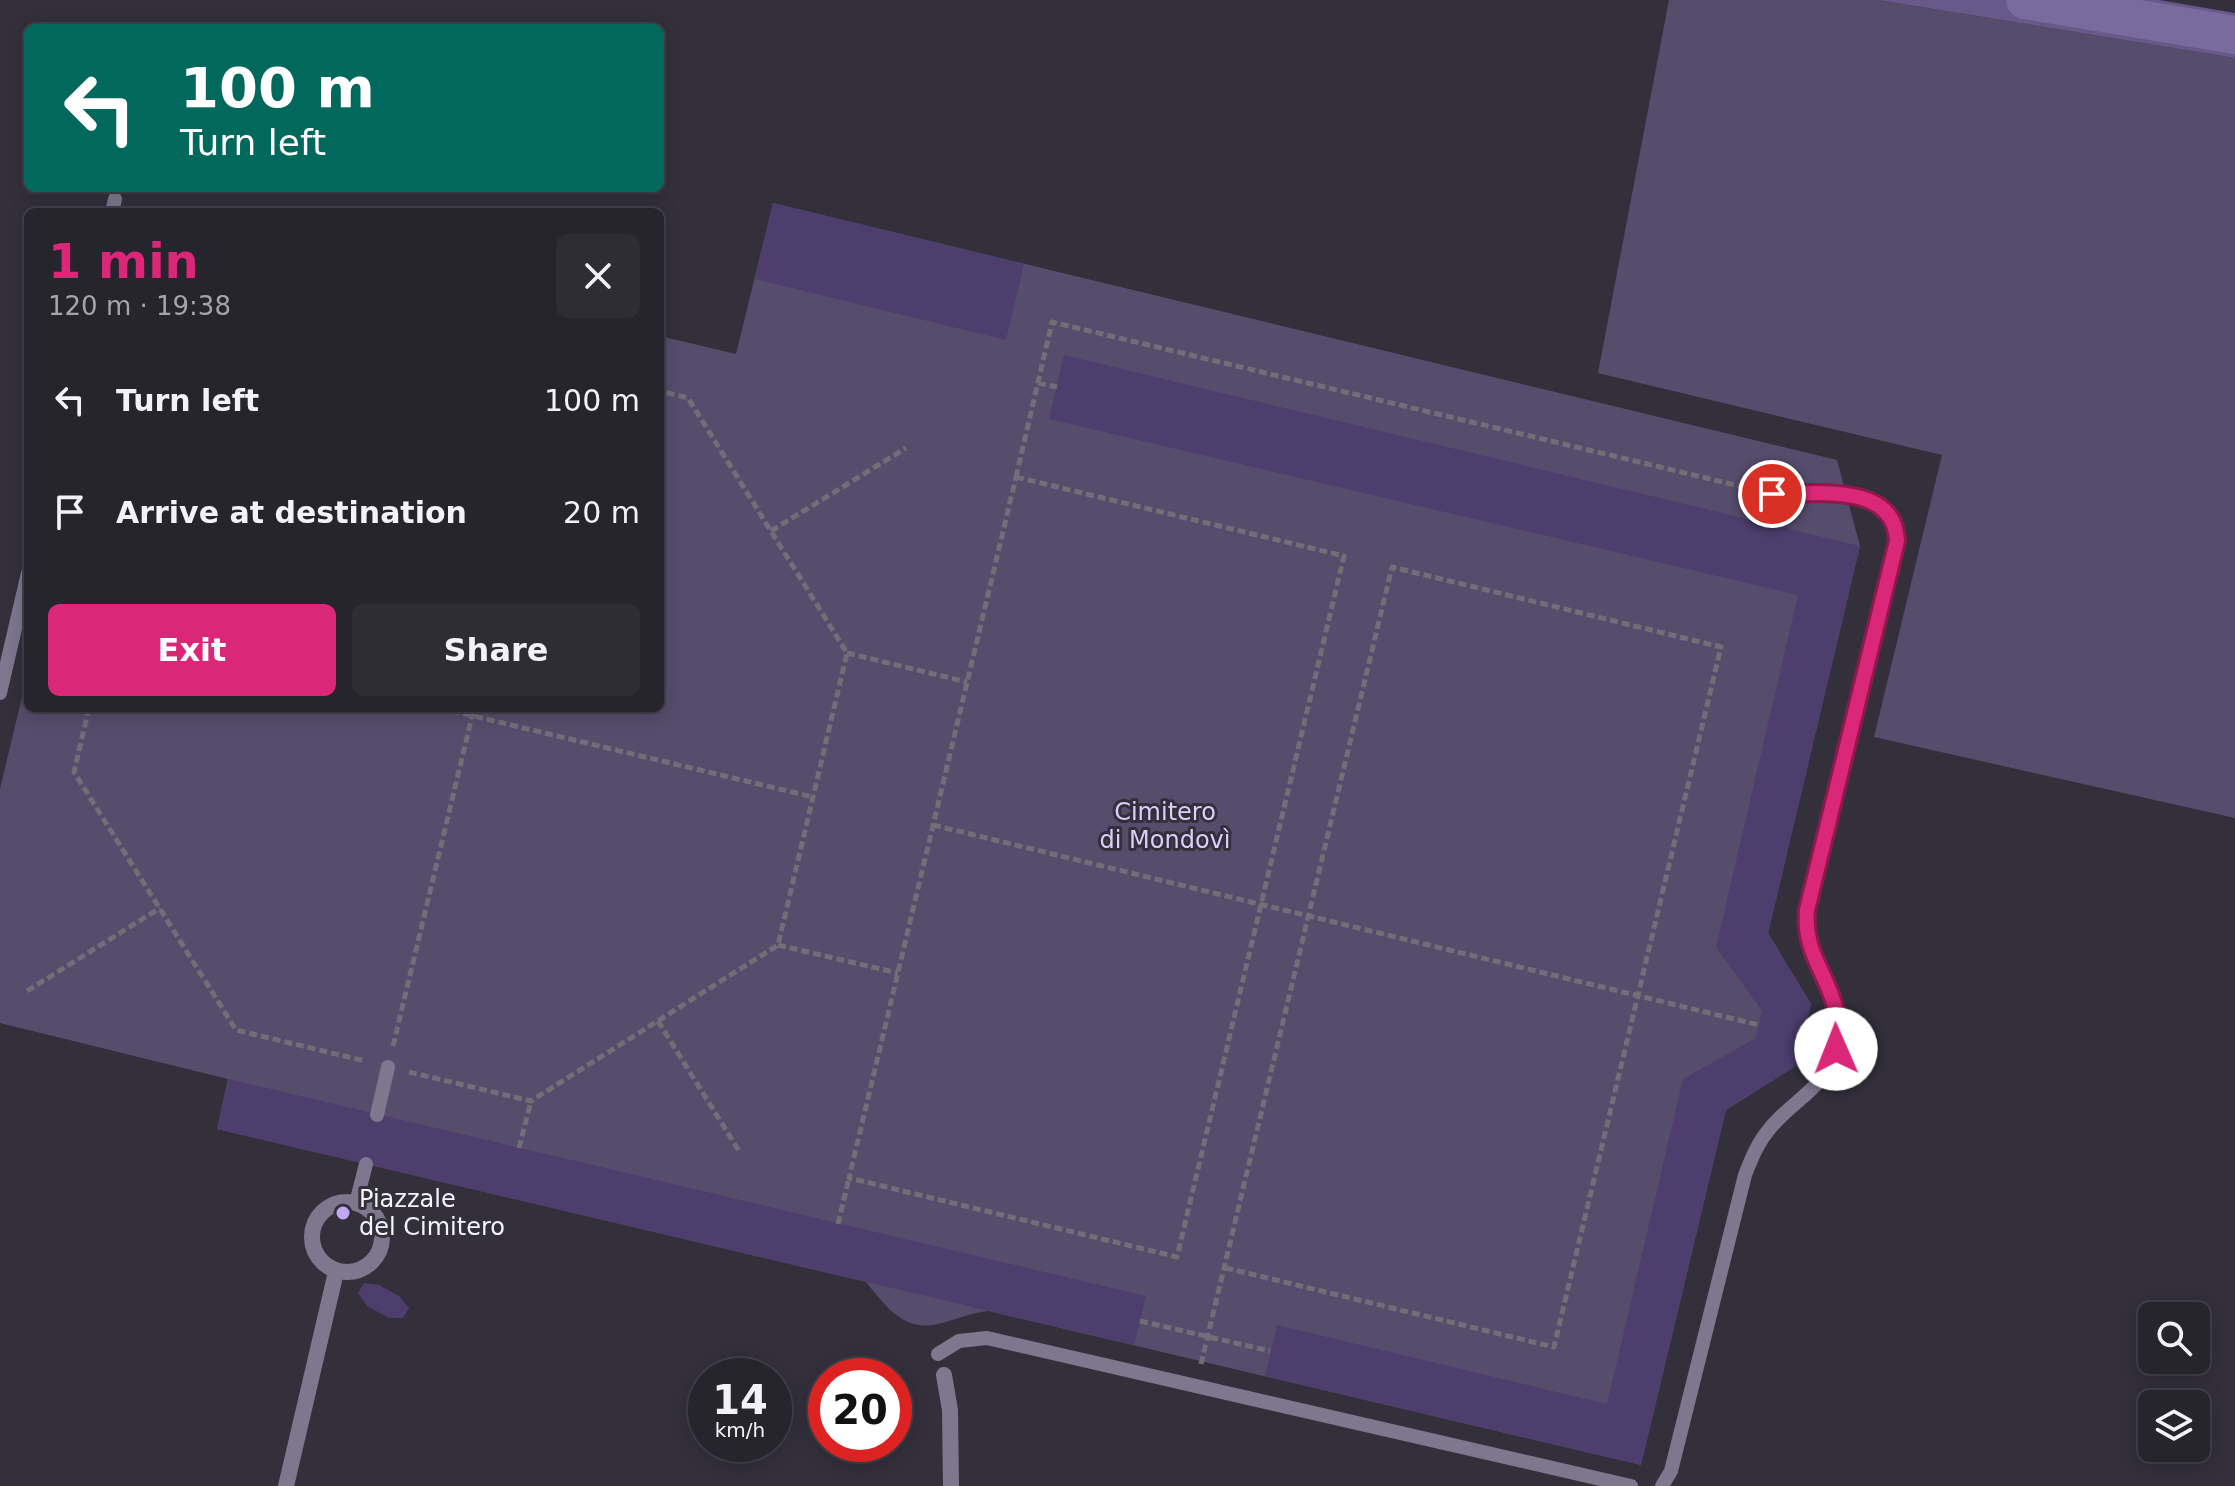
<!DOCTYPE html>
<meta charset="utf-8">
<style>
body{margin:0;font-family:"DejaVu Sans",sans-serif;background:#2e2c35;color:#f1f3f6;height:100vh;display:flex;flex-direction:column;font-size:30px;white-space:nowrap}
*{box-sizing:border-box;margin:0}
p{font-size:26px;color:#a4a4aa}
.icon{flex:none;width:44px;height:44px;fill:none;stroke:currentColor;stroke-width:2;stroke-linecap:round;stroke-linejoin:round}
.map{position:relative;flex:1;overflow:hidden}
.drawer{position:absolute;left:24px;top:208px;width:640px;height:504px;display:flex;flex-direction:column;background:#26242d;border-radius:12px;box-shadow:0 4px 20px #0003,0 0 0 2px #424149}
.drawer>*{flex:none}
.guide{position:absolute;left:24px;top:24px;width:640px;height:168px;border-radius:12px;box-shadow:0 4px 20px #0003,0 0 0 2px #424149;background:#00695c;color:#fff;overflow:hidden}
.tools{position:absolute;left:2138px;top:1302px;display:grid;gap:16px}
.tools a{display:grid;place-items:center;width:72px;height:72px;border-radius:12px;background:#26242d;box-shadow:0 4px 20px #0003,0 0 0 2px #424149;font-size:40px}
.speed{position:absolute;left:688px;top:1358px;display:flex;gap:16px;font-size:40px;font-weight:700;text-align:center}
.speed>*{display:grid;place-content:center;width:104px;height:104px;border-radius:50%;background:#26242d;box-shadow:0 4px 20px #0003,0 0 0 2px #424149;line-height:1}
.speed small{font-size:20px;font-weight:400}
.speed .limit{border:12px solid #d22;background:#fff;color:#111}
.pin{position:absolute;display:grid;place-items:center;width:68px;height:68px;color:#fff;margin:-34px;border:4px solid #fff;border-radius:50%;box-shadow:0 2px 8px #0007}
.me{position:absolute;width:88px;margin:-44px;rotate:359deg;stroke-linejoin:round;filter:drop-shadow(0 0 6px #0008)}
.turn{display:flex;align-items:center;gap:28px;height:168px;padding:0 24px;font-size:36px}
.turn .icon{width:104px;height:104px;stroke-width:2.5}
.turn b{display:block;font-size:56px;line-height:68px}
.round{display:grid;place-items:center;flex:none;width:84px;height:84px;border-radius:12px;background:#2e2c35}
.headline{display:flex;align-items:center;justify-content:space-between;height:136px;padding:0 24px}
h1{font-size:48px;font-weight:600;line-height:60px;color:#db2777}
.action{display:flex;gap:16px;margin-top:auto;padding:16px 24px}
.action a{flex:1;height:92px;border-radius:12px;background:#db2777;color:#fff;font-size:32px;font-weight:600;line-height:92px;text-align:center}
.action a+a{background:#2e2c35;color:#f1f3f6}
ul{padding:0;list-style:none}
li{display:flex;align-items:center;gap:24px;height:112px;padding:0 24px}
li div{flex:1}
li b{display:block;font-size:30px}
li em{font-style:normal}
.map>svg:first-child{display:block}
.green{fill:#564d6c}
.forest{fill:#68598a}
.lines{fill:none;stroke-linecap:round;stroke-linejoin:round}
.canal{stroke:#7a6b9e;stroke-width:38}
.building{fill:#4d3e6d}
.path{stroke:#716e78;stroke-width:5;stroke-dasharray:8 4;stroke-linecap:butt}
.lane{stroke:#7e788f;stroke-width:14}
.street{stroke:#7e788f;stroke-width:16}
.route-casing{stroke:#8e194d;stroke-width:20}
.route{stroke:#db2777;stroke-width:14}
.poi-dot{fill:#bfa9f4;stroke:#33303c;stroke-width:3}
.labels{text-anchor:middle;stroke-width:6;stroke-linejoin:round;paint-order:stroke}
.park-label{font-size:24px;fill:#dacefc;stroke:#33303c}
.poi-label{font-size:24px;fill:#f6f4fb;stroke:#33303c;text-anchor:start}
</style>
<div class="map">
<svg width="2235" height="1486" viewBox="0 0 2235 1486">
<rect width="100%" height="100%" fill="#33303c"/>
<!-- green -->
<path class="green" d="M1669,0H1878L2235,58V818L1874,737L1942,455L1598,373Z
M773,203L1837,460L1860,546L1768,933L1811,1004L1796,1066L1726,1110L1641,1465L988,1311C970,1313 955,1320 938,1324C903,1332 886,1306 866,1282L217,1129L228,1079L0,1023V789L28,672V708H660V336L736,354Z"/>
<!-- forest -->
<path class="forest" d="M1878,0H2159L2235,13V58Z"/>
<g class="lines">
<!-- canal -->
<path class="canal" d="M2025,0L2235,35"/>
</g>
<!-- building -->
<path class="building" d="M773,203L1024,264L1006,340L755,279Z
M1064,355L1860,546L1768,934L1811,1004L1796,1066L1726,1109L1641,1465L1265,1376L1277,1325L1607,1404L1683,1079L1756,1038L1762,1011L1716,947L1798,595L1049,419Z
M229,1079L1146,1296L1134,1345L217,1129Z
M364,1283L379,1285L399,1296L409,1308L403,1318H389L367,1306L358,1293Z"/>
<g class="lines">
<!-- path -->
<path class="path" d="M1038,383L1057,387
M1016,477L1344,556L1177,1257L849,1178Z
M1016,477L1052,322L1748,488
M771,531L906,448
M847,653L967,682
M89,708L74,772L236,1030L365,1061
M440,708L813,797
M933,825L1759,1025
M778,945L898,973
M27,991L160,908
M658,1021L739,1151
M393,1046L474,708
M409,1072L531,1101L778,945L847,653L688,398L660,391
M519,1148L531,1101
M838,1224L849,1178
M1140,1321L1270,1351
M1201,1364L1392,567L1721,647L1554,1347L1226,1268"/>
<!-- lane -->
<path class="lane" d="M112,212L115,199
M0,693L28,573
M377,1115L388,1067
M356,1203L366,1164
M938,1354L959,1341L987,1338L1631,1486
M1662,1486L1671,1471L1745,1175C1752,1157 1758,1142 1771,1127C1800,1093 1840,1081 1838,1028C1837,986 1803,959 1807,910L1897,541C1895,482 1815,495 1772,494"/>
<!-- street -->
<path class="street" d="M312 1237a35 35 0 1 1 70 0a35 35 0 1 1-70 0Z
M944,1375L950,1410L951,1486
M286,1486L336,1272"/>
</g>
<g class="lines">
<!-- route casing -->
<g class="route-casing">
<path id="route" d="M1772,494C1815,494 1895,482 1897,541L1807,910C1803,953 1828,974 1836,1011C1839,1024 1837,1036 1836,1049"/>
</g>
<!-- route -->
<use href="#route" class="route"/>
</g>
<!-- markers -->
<circle class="poi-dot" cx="343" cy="1213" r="8"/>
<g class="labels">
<!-- park labels -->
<g class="park-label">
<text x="1165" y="820">Cimitero<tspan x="1165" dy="28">di Mondovì</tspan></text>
</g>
<!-- poi labels -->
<g class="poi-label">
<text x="359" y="1207">Piazzale<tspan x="359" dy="28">del Cimitero</tspan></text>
</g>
</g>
</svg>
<div class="tools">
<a><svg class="icon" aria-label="search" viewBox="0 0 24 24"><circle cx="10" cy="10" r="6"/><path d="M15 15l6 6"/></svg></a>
<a><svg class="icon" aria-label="layers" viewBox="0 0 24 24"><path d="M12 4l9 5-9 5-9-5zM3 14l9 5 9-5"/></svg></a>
</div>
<div class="speed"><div>14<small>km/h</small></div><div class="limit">20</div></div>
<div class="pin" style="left:1772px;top:494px;background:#d93025"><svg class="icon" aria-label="arrive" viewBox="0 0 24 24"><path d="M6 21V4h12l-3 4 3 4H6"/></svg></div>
<svg class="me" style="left:1836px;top:1049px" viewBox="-20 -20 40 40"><circle r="19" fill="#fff"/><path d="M0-13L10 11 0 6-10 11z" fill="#db2777"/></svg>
<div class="guide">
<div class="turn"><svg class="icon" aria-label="left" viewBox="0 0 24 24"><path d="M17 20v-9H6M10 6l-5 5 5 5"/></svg><div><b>100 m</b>Turn left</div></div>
</div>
<section class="drawer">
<div class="headline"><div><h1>1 min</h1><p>120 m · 19:38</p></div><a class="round"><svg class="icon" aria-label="close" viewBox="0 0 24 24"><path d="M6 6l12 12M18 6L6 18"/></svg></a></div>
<ul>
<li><svg class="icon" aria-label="left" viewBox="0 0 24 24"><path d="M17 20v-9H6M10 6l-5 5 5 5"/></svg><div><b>Turn left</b></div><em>100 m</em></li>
<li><svg class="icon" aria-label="arrive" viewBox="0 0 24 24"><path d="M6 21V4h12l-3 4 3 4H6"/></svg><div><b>Arrive at destination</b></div><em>20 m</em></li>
</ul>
<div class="action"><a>Exit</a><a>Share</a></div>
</section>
</div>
